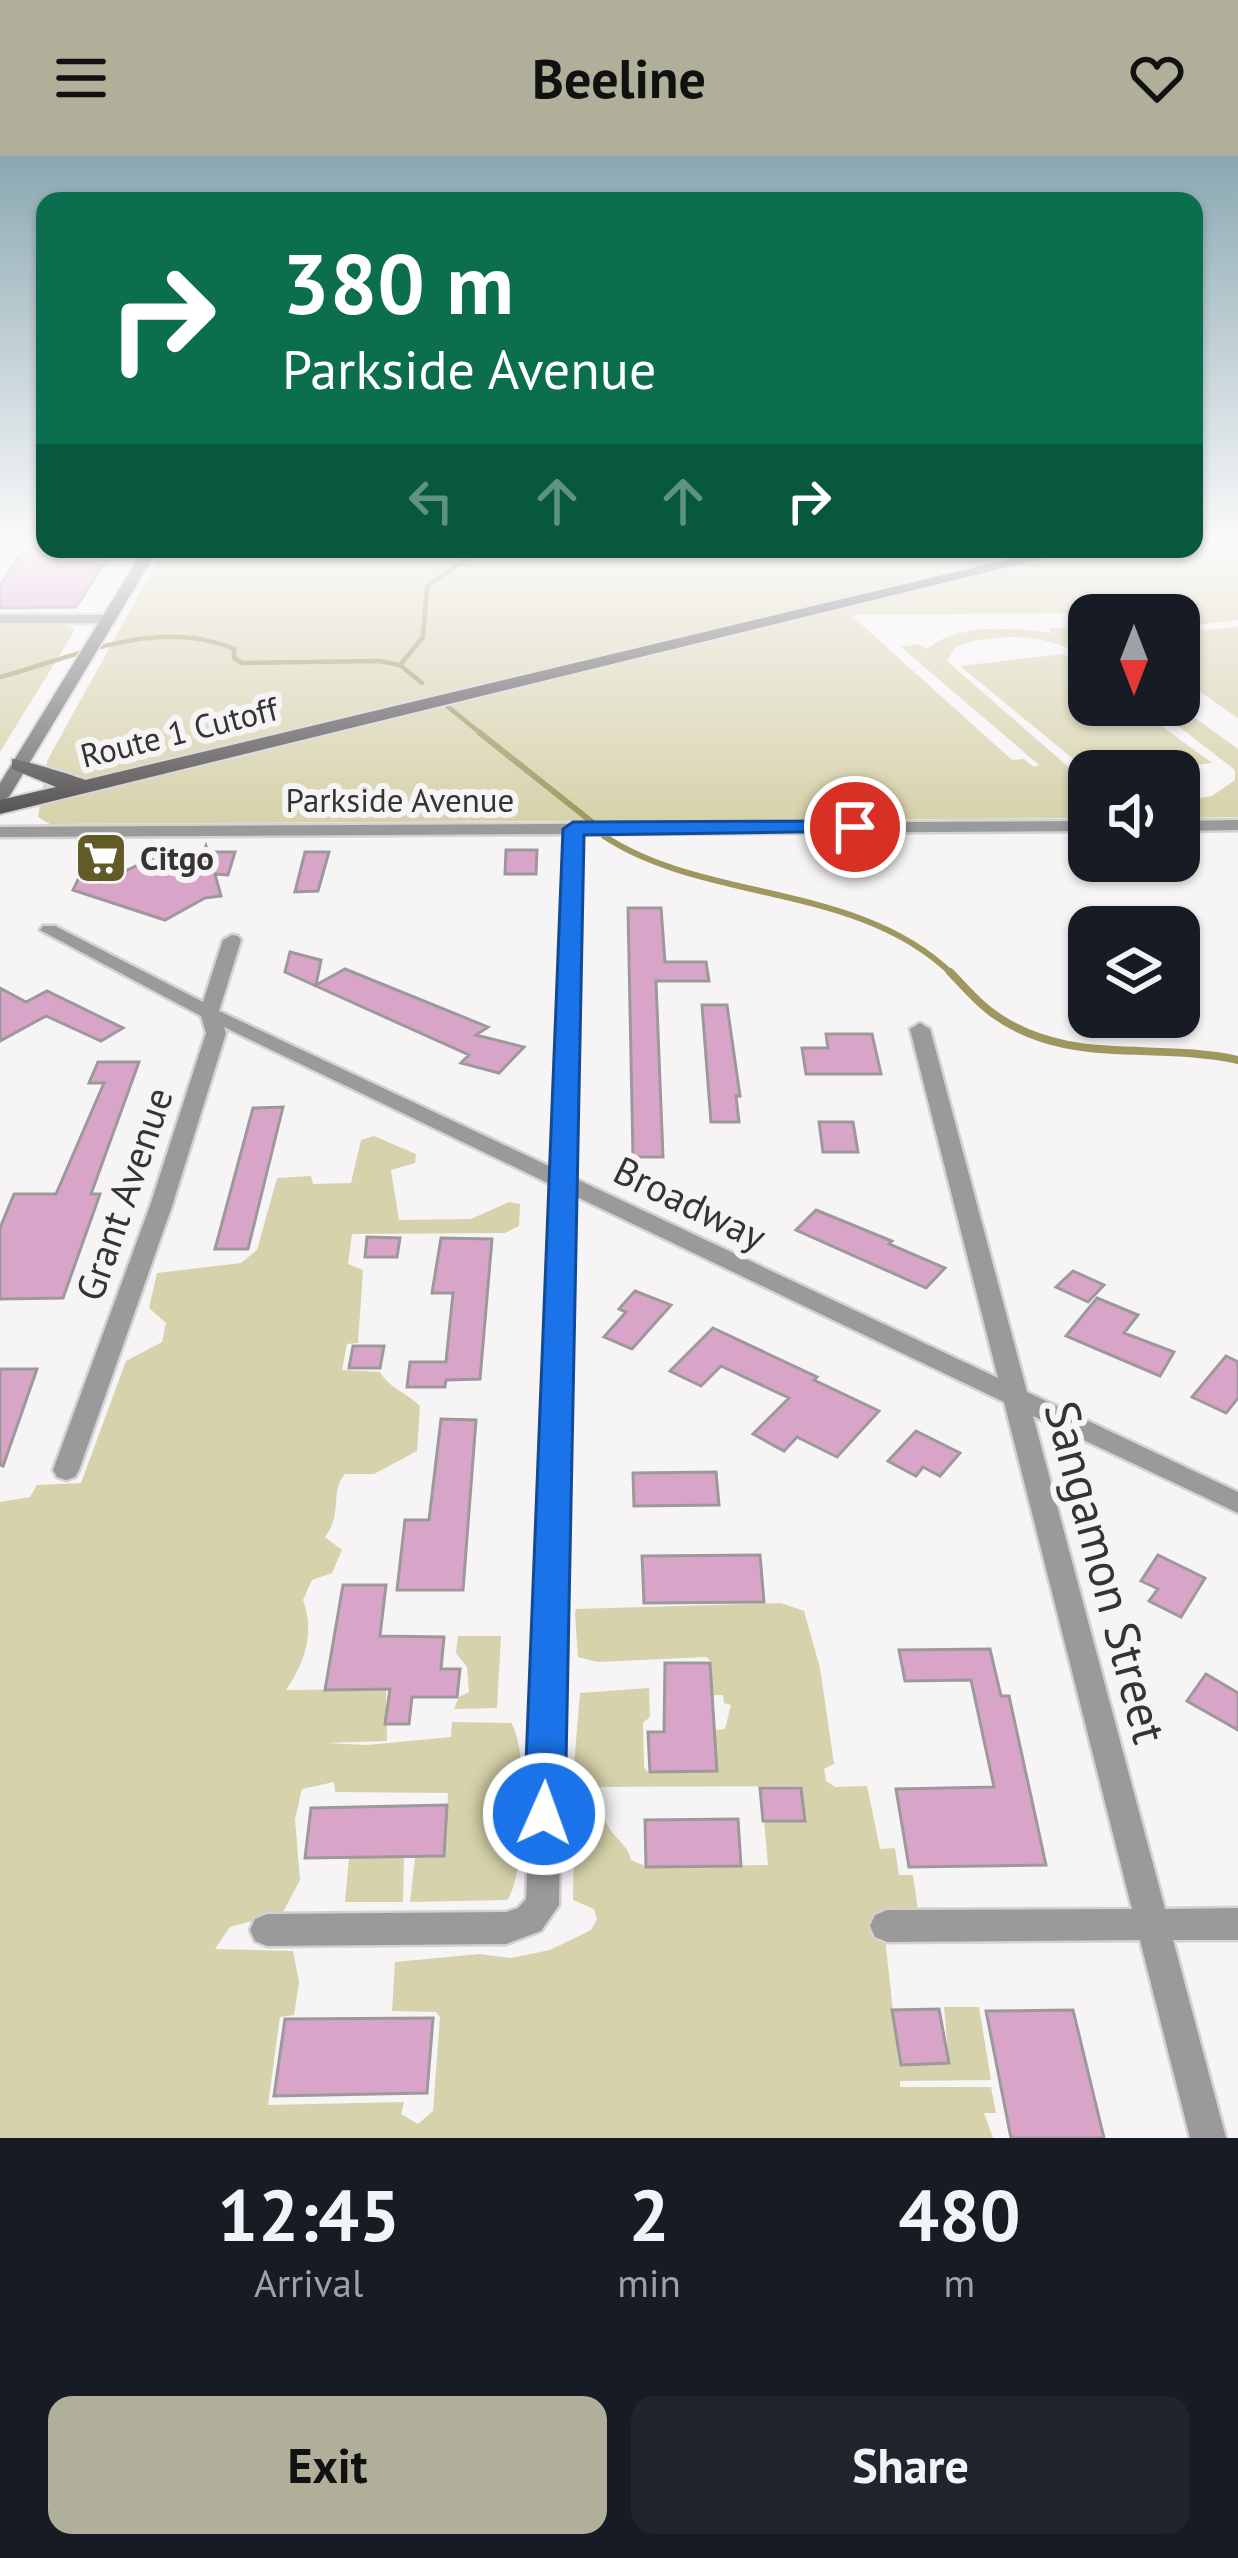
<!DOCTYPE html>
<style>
body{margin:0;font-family:"PT Sans",sans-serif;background:#20242c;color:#f1f3f6;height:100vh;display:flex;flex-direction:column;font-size:45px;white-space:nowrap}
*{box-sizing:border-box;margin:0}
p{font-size:39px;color:#9ea1a6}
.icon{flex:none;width:66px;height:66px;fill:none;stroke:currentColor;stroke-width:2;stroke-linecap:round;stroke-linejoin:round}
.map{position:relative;height:1982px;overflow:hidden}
.details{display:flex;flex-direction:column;background:#171b24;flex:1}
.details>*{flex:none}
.hud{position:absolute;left:36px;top:36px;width:1167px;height:366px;border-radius:24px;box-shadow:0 3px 9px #0004;background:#0b6e4f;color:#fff;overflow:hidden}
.needle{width:78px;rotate:180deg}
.fabs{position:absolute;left:1068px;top:438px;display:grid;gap:24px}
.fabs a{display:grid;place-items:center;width:132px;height:132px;border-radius:24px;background:#171b24;box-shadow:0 3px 9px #0004;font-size:60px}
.pin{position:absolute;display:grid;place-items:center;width:102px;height:102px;color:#fff;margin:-51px;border:6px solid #fff;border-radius:50%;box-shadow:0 3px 12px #0007}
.me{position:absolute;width:132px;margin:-66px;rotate:2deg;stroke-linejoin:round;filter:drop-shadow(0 0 9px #0008)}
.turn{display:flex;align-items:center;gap:42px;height:252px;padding:0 48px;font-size:54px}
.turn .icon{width:156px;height:156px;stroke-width:2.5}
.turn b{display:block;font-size:84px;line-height:102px}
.lanes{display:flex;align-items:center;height:114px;padding:0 48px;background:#0003;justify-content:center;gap:60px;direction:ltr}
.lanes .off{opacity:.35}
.eta{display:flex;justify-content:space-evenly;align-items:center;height:204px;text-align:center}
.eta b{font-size:72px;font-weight:700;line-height:84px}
.action{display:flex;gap:24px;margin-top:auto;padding:24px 48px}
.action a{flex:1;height:138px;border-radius:24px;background:#b0af99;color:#111;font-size:48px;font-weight:700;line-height:138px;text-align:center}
.action a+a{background:#20242c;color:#f1f3f6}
header{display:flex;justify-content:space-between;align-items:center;height:156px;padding:0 48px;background:#b0af99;color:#111;font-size:54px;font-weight:700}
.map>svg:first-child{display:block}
.green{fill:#d6d2ab}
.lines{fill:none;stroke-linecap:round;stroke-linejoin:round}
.stream-far2{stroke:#9e975f;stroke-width:4.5}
.stream-far1{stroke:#9e975f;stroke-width:6}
.stream{stroke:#9e975f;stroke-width:8}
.building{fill:#d8a5c8;stroke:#9d999b;stroke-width:3}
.street-casing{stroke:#d4d1d3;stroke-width:5}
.secondary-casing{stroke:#d4d1d3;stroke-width:4}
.primary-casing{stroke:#d4d1d3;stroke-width:4}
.street{fill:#9b9a9b;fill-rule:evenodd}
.secondary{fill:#716e70;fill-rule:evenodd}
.primary{fill:#535052;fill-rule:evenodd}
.route{fill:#1a73e8;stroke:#114b97;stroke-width:3}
.labels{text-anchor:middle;stroke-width:12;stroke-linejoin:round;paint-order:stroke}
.far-street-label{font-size:33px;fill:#353435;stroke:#f7f4f6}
.far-poi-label{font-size:33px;font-weight:bold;fill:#353435;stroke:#f7f4f6;text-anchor:start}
.street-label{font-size:39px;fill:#353435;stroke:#f7f4f6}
.near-street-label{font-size:48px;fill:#353435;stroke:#f7f4f6}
</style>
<header><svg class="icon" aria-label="menu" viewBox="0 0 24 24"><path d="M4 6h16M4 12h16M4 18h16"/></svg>Beeline<svg class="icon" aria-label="heart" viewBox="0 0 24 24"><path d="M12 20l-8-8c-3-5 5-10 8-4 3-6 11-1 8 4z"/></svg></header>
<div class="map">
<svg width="1238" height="1982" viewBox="0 0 1238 1982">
<rect width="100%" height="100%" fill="#f7f4f6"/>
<!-- green -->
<path class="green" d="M1194,388H1238V464L1179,471V459H1089V469L1086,457L851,459L1012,604L1024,603L1034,611L1039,609L901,491L919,488L927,493C959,466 1013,472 1052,477L1049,473L1068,471L1089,487V504C1052,477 997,475 955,491L947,505L1089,629V662L50,668L38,661L47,605L164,393H1194Z
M0,469H66L75,474L0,596Z
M1238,471V562L1179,521V476Z
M1064,498L1089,516V549H1133L1212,607L1156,615L1089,616L960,510Z
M1151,549H1177L1238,593V661L1179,662V646L1212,640L1235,624V614Z
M374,980L416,998L415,1007L391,1014L399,1064L471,1063L509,1046L520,1048L519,1070L505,1077L352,1078L348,1108L363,1114L358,1187L347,1188L342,1214L380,1216C390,1233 406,1236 420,1250L417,1295L374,1318H345C329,1337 344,1355 325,1381L342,1394L332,1417L312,1424L303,1444C315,1476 305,1506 286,1534L386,1533L387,1585L325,1587L367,1589L451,1581L452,1566L511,1567C529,1592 526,1720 507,1744L410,1746L415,1702L445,1701L448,1637L335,1636L334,1626L302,1633L295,1663L300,1724L283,1756L230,1771L215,1793L293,1795L299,1826L294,1859L280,1861L268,1949L404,1946L401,1958L418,1968L433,1955L440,1861L436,1856L392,1855L395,1806L479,1798L511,1802L550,1794L591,1774L597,1763L594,1753L573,1744L574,1670L585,1662L604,1661C609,1680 628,1687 631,1704L647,1711L768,1709L764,1665L805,1664L801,1630L578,1631L573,1621L580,1537L649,1532L650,1561L643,1567L644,1612L649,1617L718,1615L715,1574L725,1573L731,1549L724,1547L723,1539H713L711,1505L706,1501L598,1506L578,1501L575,1457L576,1453L781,1447L804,1455L820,1512L834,1608L824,1613L826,1625L835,1631L867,1630L880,1693L895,1692L899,1719H913L918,1754L882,1756L899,1908L949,1907L944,1851H979L991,1924L900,1925V1931H991L996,1957H984L993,1982H0V1346L30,1341L37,1329L81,1327L126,1205L162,1186L166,1167L149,1152L157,1117L241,1107L257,1094L277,1022L311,1020L313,1028L351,1027L361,984Z
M458,1480H501L497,1552L454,1553L459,1541L469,1536L467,1511L456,1497Z
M404,1701L403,1746H345L349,1702Z"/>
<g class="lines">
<!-- stream-far2 -->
<path class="stream-far2" d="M400,509L423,481L427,430L465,404L467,393
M0,521C75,501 159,460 234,493V502L242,507L379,505L400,509L422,527
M447,550L484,580"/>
<!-- stream-far1 -->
<path class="stream-far1" d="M480,577L592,666
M604,680C705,747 859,726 953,819"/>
<!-- stream -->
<path class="stream" d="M950,816C963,829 976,845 991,856C1065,912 1154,885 1238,904"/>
</g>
<!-- building -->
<path class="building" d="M25,393H113L76,451L0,452V429Z
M206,690L208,696H235L228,719L215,718L221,740L205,742L165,764L73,734L93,692H117L102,726L151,703L195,722Z
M506,694H537L536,718H505Z
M305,696H329L318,735L295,736Z
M628,752H661L665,806H706L709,825H656L663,1001H633Z
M290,796L321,804L316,829L345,813L488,871L476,879L524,891L499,917L461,907L469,899L285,816Z
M0,832L26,846L47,835L123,872L101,885L46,860L0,885Z
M702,849H727L740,940H736L739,966H711Z
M826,878H872L881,918H806L802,892H828Z
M98,906H139L91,1038H100L63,1142L0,1143V1072L14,1038H56L104,927H89Z
M283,951L248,1093H215L253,952Z
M819,966H853L858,996H823Z
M816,1054L892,1085L889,1088L945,1112L926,1132L796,1074Z
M367,1081L400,1082L397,1101H365Z
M441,1082L492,1083L480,1223L446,1224L445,1231H407L410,1206H446L453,1137H432Z
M1073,1115L1104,1129L1088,1146L1056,1131Z
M635,1135L671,1149L632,1193L604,1181L626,1156L619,1153Z
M1097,1142L1138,1159L1124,1177L1174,1196L1160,1220L1066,1180Z
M713,1172L817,1221L814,1224L879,1255L837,1301L797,1281L784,1295L753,1278L789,1242L721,1210L701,1230L670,1215Z
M353,1190H384L380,1212H349Z
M1226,1200L1238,1206V1242L1226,1257L1192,1241Z
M0,1213H37L3,1310L0,1309Z
M441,1263L476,1264L463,1434H397L405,1364H429Z
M916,1275L960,1297L940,1320L923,1311L916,1320L888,1305Z
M716,1316L719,1349L634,1350L633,1317Z
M760,1399L764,1446L644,1447L642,1400Z
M1158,1399L1205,1422L1181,1461L1149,1445L1158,1433L1141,1425Z
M343,1429H386L380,1480L444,1481L441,1513H460L457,1541H412L409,1568H385L390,1533L325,1534Z
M990,1493L1001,1540H1009L1046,1709L909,1711L896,1633L994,1631L971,1524L905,1525L899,1494Z
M665,1507H710L717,1615L650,1616L648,1576H664Z
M1206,1518L1238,1537V1574L1187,1545Z
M760,1632H801L805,1665H763Z
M447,1649L444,1700L305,1702L311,1652Z
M738,1663L741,1710L646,1711L645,1664Z
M939,1853L949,1907L901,1909L892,1854Z
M1073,1854L1104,1982H1011L986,1855Z
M433,1862L427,1937L274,1940L285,1863Z"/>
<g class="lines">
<!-- street casing -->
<g class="street-casing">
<path id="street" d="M0,459H107L113,463L107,467H0Z
M1238,664V674L1179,675V665Z
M1089,665V675L581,678L574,1022L998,1222L910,873L920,867L930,873L1027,1236L1238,1336V1357L1033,1260L1165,1753L1238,1752V1784H1173L1226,1982H1190L1140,1784L887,1786L875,1781L870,1770L875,1759L887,1754L1132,1753L1004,1246L573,1039L559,1749L541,1775L506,1788L267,1790L255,1785L250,1774L255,1763L267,1758L506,1756L518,1752L526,1743L552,1029L224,871L226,877L172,1050L79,1314L75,1321L66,1324L57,1321L53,1314L150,1050L206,877L201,860L40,774L43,770H55L203,846L223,784L232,779L238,780L241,784L219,855L553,1012L565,678L0,681V671Z"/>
</g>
<!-- secondary casing -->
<g class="secondary-casing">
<path id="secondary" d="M144,393H158L9,641L0,646V627Z"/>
</g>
<!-- primary casing -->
<g class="primary-casing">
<path id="primary" d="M1052,393H1081L0,658V644L56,631L12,613V603C20,603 76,620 85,624Z"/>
</g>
<!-- street -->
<use href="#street" class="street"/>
<!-- secondary -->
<use href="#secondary" class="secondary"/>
<!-- primary -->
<use href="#primary" class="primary"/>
</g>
<!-- sky -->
<linearGradient id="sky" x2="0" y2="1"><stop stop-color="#8aa8b1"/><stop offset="0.58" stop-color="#fbfafb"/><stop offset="1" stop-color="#fbfafb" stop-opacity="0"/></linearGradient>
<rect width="1238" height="666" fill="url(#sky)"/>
<!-- route -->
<path class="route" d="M855,665L865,671L862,675L584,679L565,1658L559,1671L544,1676L530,1671L524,1658L563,673L573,666Z"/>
<!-- icons -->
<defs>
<g id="supermarket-square" transform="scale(2.7)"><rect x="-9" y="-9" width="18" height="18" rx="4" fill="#615b28" stroke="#f7f4f6"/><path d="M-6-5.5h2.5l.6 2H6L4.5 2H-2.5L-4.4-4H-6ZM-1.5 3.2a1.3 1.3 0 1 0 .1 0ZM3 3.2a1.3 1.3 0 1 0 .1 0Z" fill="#fff"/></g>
</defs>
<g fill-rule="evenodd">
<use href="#supermarket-square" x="101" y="702"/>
</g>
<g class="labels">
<!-- far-street labels -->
<g class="far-street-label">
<text transform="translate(179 576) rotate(-14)" y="12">Route 1 Cutoff</text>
<text x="400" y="656">Parkside Avenue</text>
</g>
<!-- far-poi labels -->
<g class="far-poi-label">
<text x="140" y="714">Citgo</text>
</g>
<!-- street labels -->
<g class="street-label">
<text transform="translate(124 1038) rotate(-71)" y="14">Grant Avenue</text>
<text transform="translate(690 1047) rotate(26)" y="14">Broadway</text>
</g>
<!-- near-street labels -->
<g class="near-street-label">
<text transform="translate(1106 1416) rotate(75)" y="17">Sangamon Street</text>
</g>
</g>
</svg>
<div class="fabs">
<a><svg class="needle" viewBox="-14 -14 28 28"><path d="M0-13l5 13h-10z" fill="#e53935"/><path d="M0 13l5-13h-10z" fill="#9ea1a6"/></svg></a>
<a><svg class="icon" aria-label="sound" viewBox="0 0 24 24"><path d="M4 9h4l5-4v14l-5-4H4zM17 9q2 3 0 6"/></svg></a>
<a><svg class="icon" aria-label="layers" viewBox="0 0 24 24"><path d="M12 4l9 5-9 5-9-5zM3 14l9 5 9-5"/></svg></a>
</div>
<div class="pin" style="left:855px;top:671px;background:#d93025"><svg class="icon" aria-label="arrive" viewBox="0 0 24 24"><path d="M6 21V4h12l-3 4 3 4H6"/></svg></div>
<svg class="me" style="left:544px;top:1658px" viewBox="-20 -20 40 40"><circle r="17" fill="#1a73e8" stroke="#fff" stroke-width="3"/><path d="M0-11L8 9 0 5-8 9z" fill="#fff"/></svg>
<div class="hud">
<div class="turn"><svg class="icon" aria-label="right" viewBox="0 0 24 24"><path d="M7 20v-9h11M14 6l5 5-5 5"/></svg><div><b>380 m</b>Parkside Avenue</div></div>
<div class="lanes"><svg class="icon off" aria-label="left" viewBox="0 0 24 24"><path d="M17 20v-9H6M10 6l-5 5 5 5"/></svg><svg class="icon off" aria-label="ahead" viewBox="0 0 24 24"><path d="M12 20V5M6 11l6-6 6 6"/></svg><svg class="icon off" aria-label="ahead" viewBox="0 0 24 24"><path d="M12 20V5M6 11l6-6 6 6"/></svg><svg class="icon" aria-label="right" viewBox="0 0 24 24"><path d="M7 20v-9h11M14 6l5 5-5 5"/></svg></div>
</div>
</div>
<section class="details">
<div class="eta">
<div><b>12:45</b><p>Arrival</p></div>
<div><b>2</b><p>min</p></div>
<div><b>480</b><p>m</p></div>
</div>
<div class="action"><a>Exit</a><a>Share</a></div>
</section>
